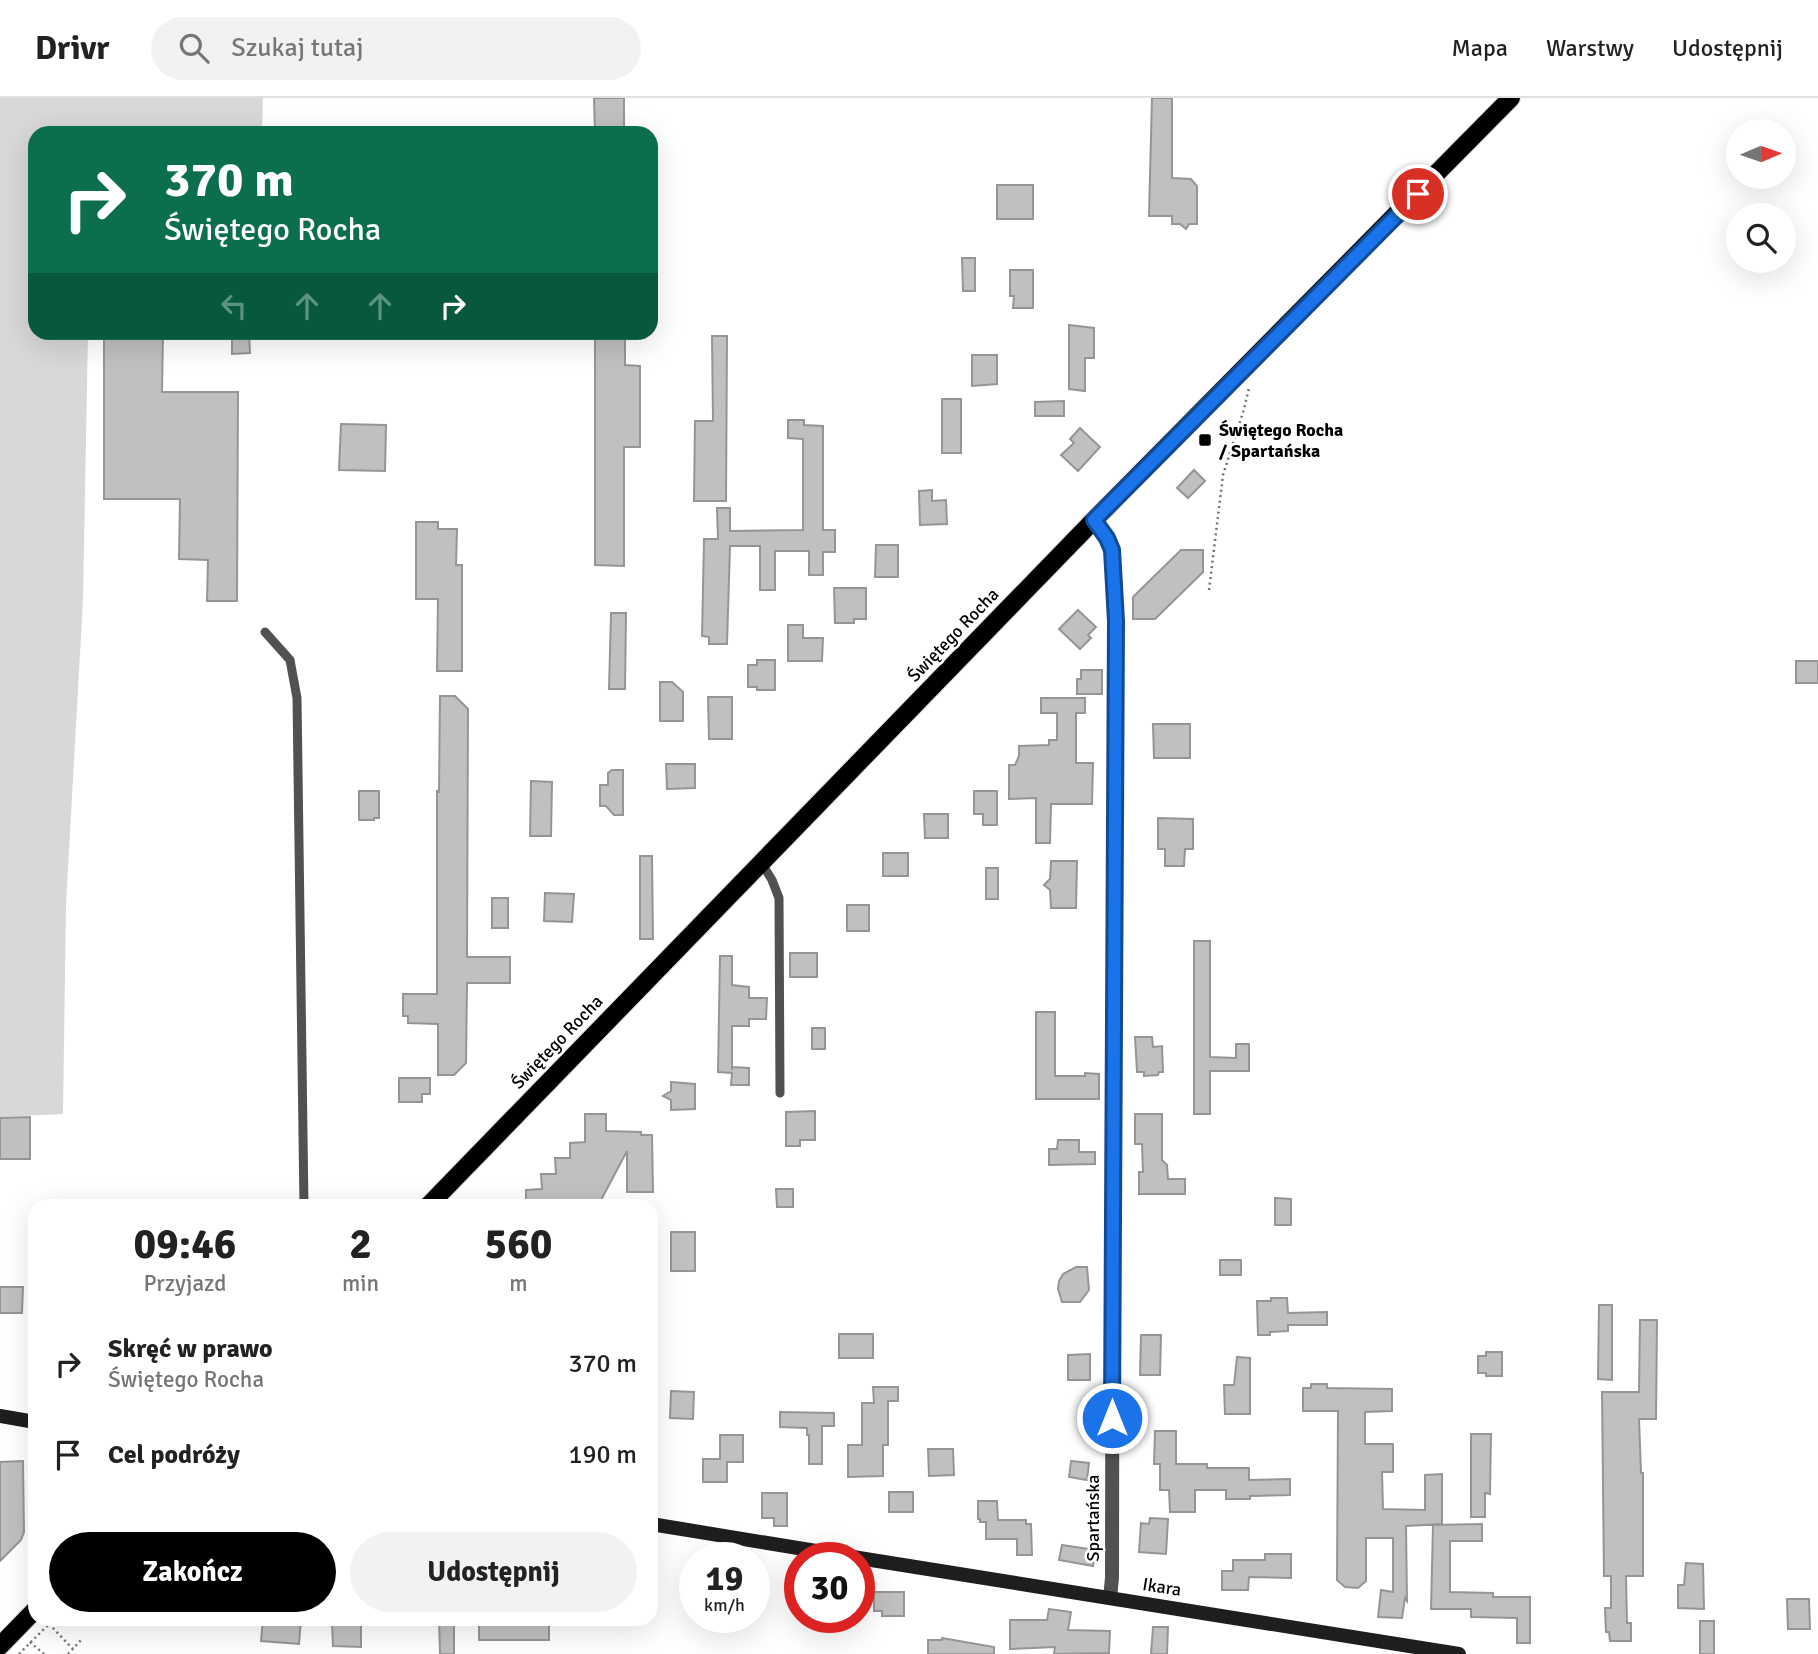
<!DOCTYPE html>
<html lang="pl">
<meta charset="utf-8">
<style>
body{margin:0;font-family:Signika,sans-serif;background:#f2f2f2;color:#222;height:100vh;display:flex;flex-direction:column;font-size:26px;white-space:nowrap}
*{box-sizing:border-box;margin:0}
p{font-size:23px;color:#767676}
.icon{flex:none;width:38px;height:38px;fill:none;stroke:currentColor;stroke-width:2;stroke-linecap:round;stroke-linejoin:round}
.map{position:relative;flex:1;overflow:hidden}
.sheet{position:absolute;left:28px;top:1101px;width:630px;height:427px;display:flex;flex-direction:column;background:#fff;border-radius:21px;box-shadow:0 7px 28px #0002}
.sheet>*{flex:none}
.guide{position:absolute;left:28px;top:28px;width:630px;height:214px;border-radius:21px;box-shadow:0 7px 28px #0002;background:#0b6e4f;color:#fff;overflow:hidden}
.needle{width:46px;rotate:88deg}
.buttons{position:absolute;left:1726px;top:21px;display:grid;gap:14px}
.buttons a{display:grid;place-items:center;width:70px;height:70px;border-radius:50%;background:#fff;box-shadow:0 7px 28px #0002;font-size:35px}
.speed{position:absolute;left:679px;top:1444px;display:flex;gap:14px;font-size:35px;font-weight:700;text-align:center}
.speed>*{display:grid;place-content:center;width:91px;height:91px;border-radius:50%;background:#fff;box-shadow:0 7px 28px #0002;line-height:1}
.speed small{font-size:18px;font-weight:400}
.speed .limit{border:10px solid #d22;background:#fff;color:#111}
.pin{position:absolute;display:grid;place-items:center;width:60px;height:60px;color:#fff;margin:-30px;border:4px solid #fff;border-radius:50%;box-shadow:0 2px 7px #0007}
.me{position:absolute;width:77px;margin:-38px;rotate:0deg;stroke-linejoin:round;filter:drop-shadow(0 0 5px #0008)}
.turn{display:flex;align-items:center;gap:24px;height:147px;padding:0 21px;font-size:32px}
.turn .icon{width:91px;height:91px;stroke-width:2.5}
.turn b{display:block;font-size:49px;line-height:60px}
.lanes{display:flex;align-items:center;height:66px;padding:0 21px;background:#0003;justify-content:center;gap:35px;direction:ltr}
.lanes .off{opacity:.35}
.eta{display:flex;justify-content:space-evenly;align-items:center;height:119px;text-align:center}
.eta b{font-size:42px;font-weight:800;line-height:49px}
.primary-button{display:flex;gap:14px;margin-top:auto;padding:14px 21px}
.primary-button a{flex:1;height:80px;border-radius:42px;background:#000;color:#fff;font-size:28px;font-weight:800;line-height:80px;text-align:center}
.primary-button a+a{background:#f2f2f2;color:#222}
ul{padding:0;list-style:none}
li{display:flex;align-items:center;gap:21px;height:91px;padding:0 21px}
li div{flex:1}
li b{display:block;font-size:26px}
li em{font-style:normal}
header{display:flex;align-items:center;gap:42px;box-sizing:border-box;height:98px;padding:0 35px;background:#fff;border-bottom:2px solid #e0e0e0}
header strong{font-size:33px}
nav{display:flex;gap:38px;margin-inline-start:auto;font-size:24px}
.search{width:490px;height:63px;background:#f2f2f2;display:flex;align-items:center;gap:18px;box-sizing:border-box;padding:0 24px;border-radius:38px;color:#767676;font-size:26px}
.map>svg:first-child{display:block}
.green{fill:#d8d8d8}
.building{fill:#c0c0c0;stroke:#959595;stroke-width:2}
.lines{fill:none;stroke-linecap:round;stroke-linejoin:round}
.primary-casing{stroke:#dbdbdb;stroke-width:20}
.path{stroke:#737373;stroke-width:2.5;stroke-dasharray:2 3.5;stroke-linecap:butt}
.lane{stroke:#515151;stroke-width:9}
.street{stroke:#515151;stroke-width:14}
.secondary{stroke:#1e1e1e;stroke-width:14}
.primary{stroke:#000;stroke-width:18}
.route-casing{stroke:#114b97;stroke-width:18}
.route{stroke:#1a73e8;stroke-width:12}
.poi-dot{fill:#000;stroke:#fff;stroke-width:2.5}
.labels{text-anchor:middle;stroke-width:5;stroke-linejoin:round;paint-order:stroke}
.poi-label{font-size:18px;font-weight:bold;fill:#000;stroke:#fff;text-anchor:start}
.street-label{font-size:18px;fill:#000;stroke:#fff}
</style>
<header>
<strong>Drivr</strong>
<div class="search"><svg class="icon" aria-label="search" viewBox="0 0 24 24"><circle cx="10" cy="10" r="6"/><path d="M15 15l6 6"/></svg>Szukaj tutaj</div>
<nav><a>Mapa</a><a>Warstwy</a><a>Udostępnij</a></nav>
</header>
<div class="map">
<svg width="1818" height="1556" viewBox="0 0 1818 1556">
<rect width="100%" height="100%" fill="#fff"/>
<!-- green -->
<path class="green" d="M0,0H263L262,31L35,35V234L88,235L83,502L66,806L63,1016L0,1019Z"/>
<!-- building -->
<path class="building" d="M594,0H624V35H595Z
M1152,0H1172V80L1191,81L1197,88V126H1189L1186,131L1180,126H1172V118H1149Z
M997,87H1033V121H997Z
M962,160H975V193H963Z
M1010,172H1033V210H1013L1014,198H1010Z
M1069,227L1094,230V260H1085V293L1069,291Z
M104,234H163L162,294H238L237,503H207L208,462L179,461L180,401H104Z
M232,234H249L250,255L232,256Z
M595,234H625V267L640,268V349H624V468L595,467Z
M712,238H727L726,403H694L695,323H713Z
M972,257H997V286L972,288Z
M942,301H961V355H942Z
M1064,303V318H1035V304Z
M788,322H804V327L823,328V432H835V454H823V477H809V453H775V492H760V448H730L727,546H709V539L702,538L704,441H718L717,410H730V433L803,432V341L788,340Z
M341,326L386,327L385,373L339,372Z
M1080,330L1100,349L1078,373L1061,357L1074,345L1070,341Z
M1194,372L1205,383L1188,400L1177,390Z
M932,392V403L946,402L947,426L920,427L919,393Z
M416,424H438V431H457L456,467H462V573H437L438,501H416Z
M876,447H898V479H875Z
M1181,452H1203V474L1155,521H1133V499Z
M834,490H866V521H854V525H835Z
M1078,512L1096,529L1088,537L1091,540L1080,551L1059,531Z
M611,515H626L625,591H609Z
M788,527H803V540H823L822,563H788Z
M757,562H775V592H757V589H748V567H757Z
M1796,563H1818V585H1796Z
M1081,572H1102V596H1077V581H1081Z
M660,584H672L683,594V623H660Z
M440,598H455L468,611L467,859H510V885H467L466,965L454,977H438V926L408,925V918H403V896H437V693L439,694Z
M708,599H732V641H709Z
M1041,600H1085V615H1076V665H1093L1092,706H1051L1050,745H1036V700L1009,701V667H1015L1019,658V648L1049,647V642H1057V615H1041Z
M1153,626H1190V660H1154Z
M666,666H695V690L667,691Z
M612,672H623V717H614L606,708H600V687H608V675Z
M531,683L552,684L551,738H530Z
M359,693H379V720H374V722H359Z
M974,693H997V727H983V716H974Z
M924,716H948V740H925Z
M1158,720L1193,721V751H1185L1184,768H1165V751H1158Z
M883,755H908V778H883Z
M640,758H652L653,841H640Z
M1051,763H1077L1076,810H1051L1050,792L1044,787L1050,781Z
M986,770H998V801H986Z
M545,795L574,796L572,824L544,823Z
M492,800H508V830H492Z
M847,807H869V833H847Z
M1194,843H1210V959L1236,960V946H1249V973H1210V1016H1194Z
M790,855H817V879H790Z
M720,858H732V887L749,889V900H767L766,921H749V928H732V972V969L749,970V987H731L732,975L718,974Z
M1036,914H1055V978H1085V975L1099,976V1001H1036Z
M812,930H825V951H812Z
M1135,939H1152L1153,949L1162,948L1163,974H1159L1158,977L1144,978V974H1137Z
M399,980H430V996H422V1004H399Z
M671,984L695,986V1011L671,1012V1002L663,998L671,993Z
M815,1013V1042H800V1048H786V1014Z
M585,1016H606V1033L641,1034V1037H652L653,1094H627V1053L601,1102L602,1108L526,1107V1092L542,1091L541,1076H556L555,1060H570V1045L585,1044Z
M1135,1016H1162V1062L1167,1067L1168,1081H1185V1096H1139V1074H1143L1142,1046H1135Z
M30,1019V1061H0V1020Z
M1058,1042H1079V1054H1095V1066L1049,1067V1051H1057Z
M776,1091H793V1109H777Z
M1275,1100L1291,1101V1127H1275Z
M671,1134H695V1173H671Z
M1220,1162H1241V1177H1220Z
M1076,1169H1087L1089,1192L1080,1204H1062L1058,1191L1059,1183L1063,1176Z
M0,1189H23L22,1215H0Z
M1271,1200H1287L1288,1215L1327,1214V1227H1288V1233L1270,1234V1237H1258L1257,1203H1271Z
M1599,1207H1612V1282L1598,1281Z
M1640,1222H1657L1656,1321H1639L1641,1375H1643V1478H1626L1627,1525H1631V1543H1610L1609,1534H1606L1605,1510H1611V1478H1604L1602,1294H1639Z
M839,1236H873V1260H839Z
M1141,1237H1161L1160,1277H1140Z
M1486,1254H1502V1278H1486V1275H1478V1258H1486Z
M1090,1256V1282H1068V1257Z
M1237,1259L1250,1260V1316H1225L1224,1287H1234Z
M1311,1286H1327V1290L1392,1291V1313L1365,1314V1346H1393V1374H1382L1383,1411L1425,1412V1377L1442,1376V1426L1406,1428L1407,1503L1405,1500L1402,1520L1378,1519L1381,1492L1393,1494V1440H1366V1483L1358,1490L1345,1489L1337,1482L1338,1313H1303V1290H1311Z
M873,1289H898V1303H888V1347H883V1378L848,1379V1347H862V1305H874Z
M671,1293L694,1294L693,1321L670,1320Z
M780,1314L834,1315V1328H822V1366H809V1337H807V1330L780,1329Z
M1155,1333H1176V1366H1207V1370H1249V1382L1290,1381V1397L1250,1398V1401H1226V1392H1195V1414H1170L1169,1392H1160V1366H1154Z
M1471,1336H1491L1490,1396L1485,1395V1419H1471Z
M720,1337H743V1364H727V1384H703V1361H720Z
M928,1351H953L954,1377L929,1378Z
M23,1363L24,1434L21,1442L0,1463V1364Z
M1071,1363L1089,1365L1087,1382L1069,1379Z
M889,1394H913V1414H889Z
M762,1395H787V1428H774V1420H762Z
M978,1403H997L998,1422H1026V1426H1031L1032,1457H1017V1441H986V1424H980V1421H978Z
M1150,1420L1168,1421L1166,1456L1139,1454L1141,1425L1149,1426Z
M1482,1426V1443H1450V1494L1493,1495V1499H1530V1545H1517V1520L1471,1519V1511H1431L1433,1427Z
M1062,1447L1096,1452L1093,1468L1059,1462Z
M1265,1456H1291V1480L1249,1479L1248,1492H1222V1473H1233V1462H1265Z
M1686,1465L1703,1466L1704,1511L1678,1510V1487H1684Z
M874,1494H904V1518H882V1513H874Z
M1787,1501H1809L1810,1531H1788Z
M1049,1511L1071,1514L1068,1532L1110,1533L1109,1555L1054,1556L1055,1549L1010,1551V1522H1047Z
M263,1521H301L299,1546L261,1543Z
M439,1521H454V1556H440Z
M512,1521H549V1542H479V1527H512Z
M1700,1523H1714V1556H1700Z
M332,1524H361V1549L333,1548Z
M1153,1529H1168L1167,1556H1151Z
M942,1540L994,1549V1556H928V1542H942Z"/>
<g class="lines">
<!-- primary casing -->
<g class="primary-casing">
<path id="primary" d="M428,1108L1094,422L1511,0
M0,1548L35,1512"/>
</g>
<!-- path -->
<path class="path" d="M1209,492L1223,377L1244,311L1249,290
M30,1471L35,1477
M49,1526L73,1551
M30,1544L44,1556
M19,1556L54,1521
M68,1556L83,1540"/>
<!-- lane -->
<path class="lane" d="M265,534L290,562L297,600L304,1108
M761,764L772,782L779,800L780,995"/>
<!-- street -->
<path class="street" d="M1094,422L1112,452L1116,523L1113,919L1112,1480L1110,1500"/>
<!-- secondary -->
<path class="secondary" d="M0,1318L35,1324
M651,1426L859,1460
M859,1460L1459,1556"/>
<!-- primary -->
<use href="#primary" class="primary"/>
</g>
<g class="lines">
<!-- route casing -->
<g class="route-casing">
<path id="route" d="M1112,1320L1116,523L1112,452L1107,440L1094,422L1418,96"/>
</g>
<!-- route -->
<use href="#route" class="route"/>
</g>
<!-- markers -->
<rect class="poi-dot" x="1198" y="335" width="14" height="14" rx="3.5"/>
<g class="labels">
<!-- poi labels -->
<g class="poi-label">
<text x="1219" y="338">Świętego Rocha<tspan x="1219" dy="21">/ Spartańska</tspan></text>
</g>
<!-- street labels -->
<g class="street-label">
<text transform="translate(953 537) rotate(-46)" y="6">Świętego Rocha</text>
<text transform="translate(557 944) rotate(-46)" y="6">Świętego Rocha</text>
<text transform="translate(1093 1420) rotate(-90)" y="6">Spartańska</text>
<text transform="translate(1162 1489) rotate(9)" y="6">Ikara</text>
</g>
</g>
</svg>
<div class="buttons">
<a><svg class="needle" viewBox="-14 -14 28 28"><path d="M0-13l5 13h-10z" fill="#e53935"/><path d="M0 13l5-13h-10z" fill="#767676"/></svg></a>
<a><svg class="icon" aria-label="search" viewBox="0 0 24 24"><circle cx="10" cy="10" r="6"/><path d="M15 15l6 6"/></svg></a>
</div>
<div class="speed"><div>19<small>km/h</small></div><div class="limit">30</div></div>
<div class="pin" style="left:1418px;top:96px;background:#d93025"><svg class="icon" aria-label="arrive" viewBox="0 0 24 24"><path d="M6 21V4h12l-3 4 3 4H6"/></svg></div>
<svg class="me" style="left:1112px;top:1320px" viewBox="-20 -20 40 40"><circle r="17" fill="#1a73e8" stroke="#fff" stroke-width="3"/><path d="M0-11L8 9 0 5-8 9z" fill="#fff"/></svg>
<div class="guide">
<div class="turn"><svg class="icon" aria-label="right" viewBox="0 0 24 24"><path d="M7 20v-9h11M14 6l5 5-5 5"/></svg><div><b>370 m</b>Świętego Rocha</div></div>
<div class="lanes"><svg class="icon off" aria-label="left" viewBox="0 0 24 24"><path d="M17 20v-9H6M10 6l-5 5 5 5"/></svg><svg class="icon off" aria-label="ahead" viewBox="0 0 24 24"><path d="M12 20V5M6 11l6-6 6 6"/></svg><svg class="icon off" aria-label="ahead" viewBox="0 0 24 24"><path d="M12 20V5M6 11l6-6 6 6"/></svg><svg class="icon" aria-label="right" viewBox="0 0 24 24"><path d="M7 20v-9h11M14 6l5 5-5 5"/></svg></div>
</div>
<section class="sheet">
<div class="eta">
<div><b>09:46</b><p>Przyjazd</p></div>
<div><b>2</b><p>min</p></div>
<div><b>560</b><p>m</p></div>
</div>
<ul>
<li><svg class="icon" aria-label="right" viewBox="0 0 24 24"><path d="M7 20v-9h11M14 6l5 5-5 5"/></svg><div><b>Skręć w prawo</b><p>Świętego Rocha</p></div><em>370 m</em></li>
<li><svg class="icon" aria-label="arrive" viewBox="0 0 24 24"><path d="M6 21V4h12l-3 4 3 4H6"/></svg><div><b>Cel podróży</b></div><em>190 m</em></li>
</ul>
<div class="primary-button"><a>Zakończ</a><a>Udostępnij</a></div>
</section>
</div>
